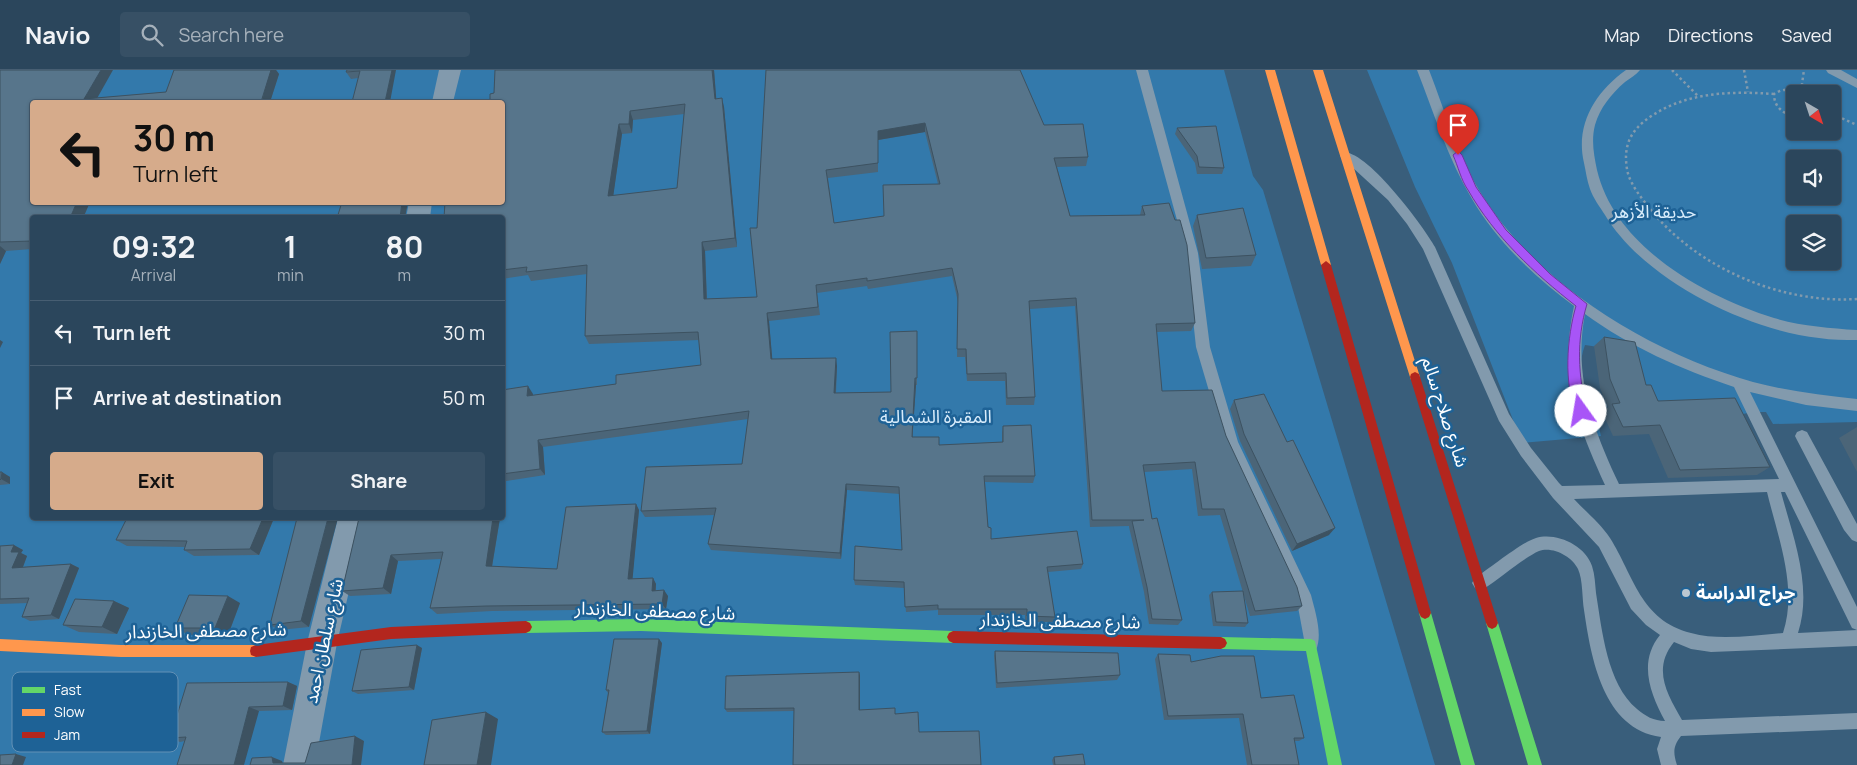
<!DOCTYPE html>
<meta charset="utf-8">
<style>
body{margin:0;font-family:Manrope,"Noto Sans Arabic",sans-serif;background:#375065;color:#f1f3f6;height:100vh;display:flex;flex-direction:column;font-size:19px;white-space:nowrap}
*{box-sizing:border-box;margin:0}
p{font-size:16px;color:#a6b1bb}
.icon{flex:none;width:28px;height:28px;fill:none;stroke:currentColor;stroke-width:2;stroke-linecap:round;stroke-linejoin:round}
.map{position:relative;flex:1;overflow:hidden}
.drawer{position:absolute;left:30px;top:145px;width:475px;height:305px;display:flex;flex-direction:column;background:#2b465c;border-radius:5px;box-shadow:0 1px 4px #0004,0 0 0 1px #475e72}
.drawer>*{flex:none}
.top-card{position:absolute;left:30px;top:30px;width:475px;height:105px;border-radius:5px;box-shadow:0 1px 4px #0004,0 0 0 1px #475e72;background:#d6ab8b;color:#111;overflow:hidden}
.needle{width:32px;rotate:141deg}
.buttons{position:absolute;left:1786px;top:15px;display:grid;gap:10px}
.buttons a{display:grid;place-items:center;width:55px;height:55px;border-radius:5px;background:#2b465c;box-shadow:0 1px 4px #0004,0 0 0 1px #475e72;font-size:25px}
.pin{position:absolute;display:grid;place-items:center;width:42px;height:42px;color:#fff;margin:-51px -21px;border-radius:50% 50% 50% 0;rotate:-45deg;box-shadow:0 0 5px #0007}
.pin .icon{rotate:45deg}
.me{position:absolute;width:55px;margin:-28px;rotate:347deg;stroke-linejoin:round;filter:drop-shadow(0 0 4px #0008)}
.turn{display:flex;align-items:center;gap:18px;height:105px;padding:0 20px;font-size:22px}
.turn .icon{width:65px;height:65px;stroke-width:2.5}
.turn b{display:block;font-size:35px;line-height:42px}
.eta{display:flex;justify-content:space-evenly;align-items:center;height:85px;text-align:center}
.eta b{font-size:30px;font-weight:700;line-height:35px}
.cta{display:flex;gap:10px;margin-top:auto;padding:10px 20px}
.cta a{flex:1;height:58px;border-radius:5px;background:#d6ab8b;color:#111;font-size:20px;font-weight:700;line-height:58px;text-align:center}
.cta a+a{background:#375065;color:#f1f3f6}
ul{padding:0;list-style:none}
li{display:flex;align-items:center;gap:15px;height:65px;padding:0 20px;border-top:1px solid #475e72}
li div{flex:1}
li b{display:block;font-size:19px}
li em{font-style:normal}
header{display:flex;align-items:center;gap:30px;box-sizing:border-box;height:70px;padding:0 25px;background:#2b465c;border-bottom:1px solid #475e72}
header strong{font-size:24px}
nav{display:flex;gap:28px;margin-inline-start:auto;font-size:18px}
.search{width:350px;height:45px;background:#375065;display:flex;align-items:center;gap:12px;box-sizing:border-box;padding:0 18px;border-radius:5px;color:#a6b1bb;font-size:19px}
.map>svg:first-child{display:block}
.green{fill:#3379ab;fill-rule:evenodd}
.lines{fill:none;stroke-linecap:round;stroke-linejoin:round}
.path{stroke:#829aad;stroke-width:2.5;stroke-dasharray:2.5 3;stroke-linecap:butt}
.lane{fill:#829aad;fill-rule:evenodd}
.street{fill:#829aad;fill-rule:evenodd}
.fast{fill:#63d668;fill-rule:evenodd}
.slow{fill:#ff974d;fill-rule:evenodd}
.jam{fill:#b3261e;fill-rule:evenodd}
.wall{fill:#4b6578;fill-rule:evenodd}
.shaded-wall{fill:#3d5261}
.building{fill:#57758b;stroke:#3d5261;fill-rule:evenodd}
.route{fill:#a855f7;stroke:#6d37a1}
.poi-dot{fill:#bac7d1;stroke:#1e6296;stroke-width:2}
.labels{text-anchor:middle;stroke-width:5;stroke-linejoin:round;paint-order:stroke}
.park-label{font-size:18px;fill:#d8ecfb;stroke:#1e6296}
.street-label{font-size:18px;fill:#fff;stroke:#1e6296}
.poi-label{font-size:18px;font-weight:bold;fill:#fff;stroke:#1e6296;text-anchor:start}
.key{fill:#1e6296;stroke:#6291b6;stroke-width:1}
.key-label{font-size:14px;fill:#fff}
</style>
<header>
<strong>Navio</strong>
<div class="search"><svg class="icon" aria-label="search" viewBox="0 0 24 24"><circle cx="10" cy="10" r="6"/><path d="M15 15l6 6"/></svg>Search here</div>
<nav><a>Map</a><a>Directions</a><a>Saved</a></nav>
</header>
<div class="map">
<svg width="1857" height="695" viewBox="0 0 1857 695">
<rect width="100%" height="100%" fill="#395e7b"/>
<!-- green -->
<path class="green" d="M0,0H1224L1253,106L1263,120L1435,695H0ZM32,32H502V132H32ZM32,148H502V448H32Z
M1367,0H1857V352L1773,354L1766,342H1753L1743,344L1648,340L1625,281L1585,275C1576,299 1584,321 1588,346L1596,345L1601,366L1522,373L1452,193L1415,117ZM1795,24H1832V61H1795ZM1795,89H1832V126H1795ZM1795,154H1832V191H1795Z"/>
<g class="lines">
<!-- path -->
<path class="path" d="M1672,0L1698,26
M1744,0L1748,22
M1801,21L1804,0
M1774,24C1731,21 1686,22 1650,47C1631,60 1623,75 1627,99C1629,112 1639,125 1647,135C1694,197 1780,234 1857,229
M1832,44L1857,55
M1795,48C1784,43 1774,38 1774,24C1785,17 1795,19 1806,24"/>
<!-- lane -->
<path class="lane" d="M1136,0H1148L1198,183L1210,277L1238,372L1311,525C1315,541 1323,564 1316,580L1311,583L1306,580L1296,526L1224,372L1196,277L1186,183Z
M1417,0H1429C1445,41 1458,87 1482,125C1540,217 1651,283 1753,312C1787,321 1822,325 1857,329V341L1806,335L1750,322L1857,537V560L1852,558L1785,422H1781C1793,467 1813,517 1798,563L1857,560V576L1711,582L1691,579L1674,572C1652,599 1667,624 1682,650L1857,643V659L1681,666C1673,676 1673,683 1677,695H1661L1657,679L1661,667C1603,659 1591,588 1584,540C1582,528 1583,510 1578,499C1572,486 1552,476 1539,481C1525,487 1499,509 1485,518L1480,520L1475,518L1472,513L1475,508C1489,499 1522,472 1536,468C1556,462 1585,475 1592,496C1595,505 1595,514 1596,523C1602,560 1607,614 1637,639C1645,646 1654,651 1665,651C1650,623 1638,592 1660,565L1646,555L1631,539L1599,477L1553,428L1521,386L1499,351L1423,179L1407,154L1388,130L1340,86L1342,83C1364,76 1425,158 1435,177L1509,344L1531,378L1559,413L1562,416L1605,415C1576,351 1559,307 1574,236C1535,207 1497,172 1472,129C1448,89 1434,43 1417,0ZM1585,244C1630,277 1681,299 1734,317L1779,409L1619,414C1593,359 1573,306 1585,244ZM1767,422C1778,468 1798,517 1783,563C1754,565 1720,571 1691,563C1640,550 1634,506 1610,468C1601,454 1585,441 1574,429Z
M1626,0H1640C1636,5 1630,8 1625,12C1611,24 1600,38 1595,55C1591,71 1594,85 1597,100C1615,177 1704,226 1774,248C1801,256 1829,258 1857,260V270C1844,270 1832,270 1819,268C1746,260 1643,209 1605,145C1600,137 1593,128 1590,119C1587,111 1586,102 1584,93C1575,55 1595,22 1626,0Z
M1826,0H1841L1857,9V18L1828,3Z
M1802,360L1807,362L1857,454V472L1852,470L1844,460L1797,370L1795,366L1797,362Z"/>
<!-- street -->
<path class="street" d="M439,0H461L453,32H432Z
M409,132H432L430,148H406Z
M338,448H366L337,573L315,695H283L307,573Z"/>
<!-- fast -->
<path class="fast" d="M1425,537L1429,539L1431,543L1475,695H1461L1419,543L1421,539Z
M1492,547L1496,549L1498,553L1542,695H1528L1486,553L1488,549Z
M641,549L953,561L957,563L959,567L957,571L953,573L641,561L526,563L522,561L520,557L522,553L526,551Z
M1221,567L1311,569L1315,571L1342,695H1328L1306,581L1221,579L1217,577L1215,573L1217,569Z"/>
<!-- slow -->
<path class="slow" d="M1265,0H1275L1331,195L1326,199L1321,195Z
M1313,0H1323L1420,307L1419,310H1411L1410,307Z
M0,569L121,575H256L261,577L262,581L261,585L256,587H121L0,581Z"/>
<!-- jam -->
<path class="jam" d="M1326,191L1331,195L1431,543L1429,547L1425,549L1421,547L1419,543L1321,195Z
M1415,302L1419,304L1420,307L1498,553L1496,557L1492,559L1488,557L1486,553L1410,307L1411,304Z
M526,551L530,553L532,557L530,561L526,563L391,569L256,587L251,585L250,581L251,577L256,575L391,557Z
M953,561L1221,567L1225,569L1227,573L1225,577L1221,579L953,573L949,571L947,567L949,563Z"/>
</g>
<!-- wall -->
<path class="wall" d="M0,0L97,28L166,22L174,0H276L279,4L270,32H32L90,132L83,148H32V179L6,181L0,194Z
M347,0H396L358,8L351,9L346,2Z
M495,0H714L716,29L724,37L737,177L705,181L707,229L757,227V158L766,0L1044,55L1088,87L1086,96L1057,97L1070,146L1140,145L1142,136L1195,253L1191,261L1156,262L1162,321L1226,366L1302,536L1297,541L1250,546L1220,445L1198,446L1192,399L1144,402L1152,449L1182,550L1178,555L1149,554L1144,522L1129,457V456L1090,457L1075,236L1030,239L1035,327L1034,335H1006L1005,311H967L965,287H957L958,232L952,206L868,219L867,216L817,223L820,245L769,251L772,289L837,296L836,323L891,322L917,261V315H916L912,367L939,375L1002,372V363L1003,356L1035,406L1033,413L985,412L988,457L991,469L1083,494L1081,499L1048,502L1055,547L1054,552H1025V545H938V540L906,542L904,518L855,515L854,510L902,480L900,424L847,420L841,489L711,480L708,474L714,445L645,447L641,441L742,394L748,349L543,377L545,405L506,411L502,431V320L533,324V326L616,314L701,295L699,270L589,274L585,266L587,204L531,211L528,205L502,209V132L494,23ZM684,44L677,118L613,126L622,64L632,63L633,50ZM925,62L938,114L884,146L834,153L828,108L878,102V70Z
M1177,58L1224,98L1222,104H1197L1195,93L1175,64Z
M1197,145L1256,185L1251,196L1202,199L1193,156Z
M1604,267L1646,315L1658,331L1770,397L1757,405L1668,408L1649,364L1613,366L1602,342L1608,337L1600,318L1594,276Z
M1234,330L1287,372L1329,465L1292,481L1240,371L1230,339Z
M1857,357V402L1839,368Z
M0,402L10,407V414L0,415Z
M636,434L639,440L632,509L653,508L656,514V521L668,526L666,539L492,541L437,544L430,538L441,489L398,491L391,524L350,526L342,521L359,448H500L492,497L557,499Z
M127,448H274L259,485L194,486L184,480L185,477L127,476L116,470Z
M297,448L309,557L279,560L270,555Z
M0,476L23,480L21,483L27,486L23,497L71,494L79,498L59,549L30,551L22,547L28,533L0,534Z
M1212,522L1248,553L1245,557L1213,556L1209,525Z
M114,531L129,538L117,564L79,562L63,555Z
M240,533L228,565H189L175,558Z
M662,573L650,664L606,665L602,662L608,623L606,620Z
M422,578L414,620L358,624L352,621Z
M995,581L1120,605L1117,610L996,618L994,586Z
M1158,584L1191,592L1261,628L1304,668L1299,671H1294L1299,695H1247L1239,648L1164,650L1155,589Z
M859,602L860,606V640L895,643L919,662L981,695L794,641L727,642L725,639Z
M288,612L297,616L292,640L259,641L185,671L180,672L170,668Z
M114,613L130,619L122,649L81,654L64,648Z
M1054,687L1085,695H1053L1052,690Z"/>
<!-- shaded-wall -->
<path class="shaded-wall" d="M101,0H113L95,32L84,29Z
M269,0H276L279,4L270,32H262Z
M392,0H396L390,32H385Z
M712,0H714L717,38L715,29Z
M722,28L724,37L737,177L735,168Z
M630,41L633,50L632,63L629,54Z
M925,53V62L878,70V102V61Z
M619,54L622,64L612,135L608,126Z
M77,132H90L83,148H70Z
M402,132H408L405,148H400Z
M702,172L705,181L707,237L704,229Z
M0,176L6,181L0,194Z
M767,243L769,251L773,297L771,289Z
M0,270L3,272L0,278Z
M836,288L837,296L835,330L834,323Z
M915,308L916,315L912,374V367Z
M528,316L533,324L532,334L527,326Z
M538,370L543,377L545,405L540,399Z
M2,402L10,407V414L1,409Z
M502,407L506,411L502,431Z
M846,414L847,420L841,489L840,483Z
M636,434L639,440L632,515L628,509Z
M263,448H274L259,485L250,479Z
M328,448H338L309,557L301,551Z
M493,448H500L491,502L486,496Z
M1335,458L1329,465L1292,481L1297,474Z
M14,475L23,480L21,483L27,486L21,502L12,498L11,482Z
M391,485L398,491L391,524L383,518Z
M71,494L79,498L59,549L51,545Z
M653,508L656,514L655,526L652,521Z
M664,520L668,526L666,539L662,534Z
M228,526L240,533L228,565L215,558Z
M114,531L129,538L117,564L102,557Z
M659,569L662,573L650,664L647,661Z
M417,575L422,578L414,620L409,617Z
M859,602L860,606V643L859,640Z
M288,612L297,616L292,640L283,636Z
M114,613L130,619L122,649L106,643Z
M249,637L259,641L244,695H234Z
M486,642L498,649L491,695H477Z
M355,666L364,671L361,695H352Z
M16,684L26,687L23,695H12Z
M272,687L282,691L283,695L273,693Z"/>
<!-- building -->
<path class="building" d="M0,0H101L84,29L166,22L174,0H271L261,32H32V132H77L70,148H32V171L0,172Z
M347,0H392L385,32H352L360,1L346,2Z
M495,0H712L715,29L722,28L735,168L702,172L704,229L757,227L750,158H757L766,0H1020L1044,55L1083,54L1088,87L1054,88L1070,146L1145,145L1142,136L1169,133L1175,150H1180L1187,175L1195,253L1156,254L1162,321L1212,320L1226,366L1297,517L1302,536L1255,541L1224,439H1202L1195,392L1143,395L1152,449L1157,448L1182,550L1152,549L1147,517L1132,451L1144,450H1092L1076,228L1029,231L1035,327L1007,328L1006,303L967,304L966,279H957L958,224L952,198L867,211V208L816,215L818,237L767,243L771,289L836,288L834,323L891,322L890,262L917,261V308H915L912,367H939V375L1003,372V356L1031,355L1035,406H984L988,457L991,458V469L1077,461L1083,494L1047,497L1055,547L1027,546V539H938V535L905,537L904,512L854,510L855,476L902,480L899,417L846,414L840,483L708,474L716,438L641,441L646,397L742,394L749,341L538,370L540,399L502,404V320L528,316L527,326L616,314V305L701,295L698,262L585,266L587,195L526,202L527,197L502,200V148H444L445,132H502V32H490V24L494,23ZM685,34L677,118L608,126L619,54H629L630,41ZM925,53L940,114L883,115L884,146L834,153L826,100L878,93V61Z
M1216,56L1224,98L1199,97L1197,86L1177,58Z
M342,132H402L400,148H337Z
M1243,138L1256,185L1206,188L1197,145Z
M1604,267L1635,272L1646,315H1651L1658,331L1735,328L1770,397L1680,400L1660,355L1623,357L1612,334L1620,333L1610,309Z
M1264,324L1287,372L1293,370L1335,458L1297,474L1244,364L1234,330Z
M0,402H2L1,409L0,410Z
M636,434L628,509L653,508L652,521L664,520L662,534L486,536L430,538L443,482L391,485L383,518L342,521L359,448H493L486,496L557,499L566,437Z
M127,448H263L250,479L184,480L187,471L116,470Z
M297,448H328L301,551L270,555Z
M14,475L11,482H19L12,498L71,494L51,545L22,547L29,528L0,529V476Z
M1243,521L1248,553L1216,552L1212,522Z
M189,525L228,526L215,558H175Z
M75,529L114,531L102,557L63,555Z
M614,569H659L647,661L602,662L609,620H606Z
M417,575L409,617L352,621L361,580Z
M995,581L1118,583L1120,605L997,613Z
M1158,584L1190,585L1191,592L1221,586H1254L1261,628L1294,625L1304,668H1294L1299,695H1252L1243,644L1168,646Z
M859,602V640L895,638V644L918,642L919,662L979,661L981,695H793L794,638L725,639L726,606Z
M288,612L283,636L249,637L234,695H177L186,667L170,668L187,613Z
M486,642L477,695H424L432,650Z
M355,666L352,695H250L252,688L272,687L273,693H305L311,673Z
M16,684L12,695H0V685Z
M1083,684L1085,695H1055L1054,687Z"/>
<!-- route -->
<path class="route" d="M1458,81L1462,85L1476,117L1506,160L1550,204L1587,234C1576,271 1578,305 1587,341L1585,345H1577C1563,314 1567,267 1576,236C1534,203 1495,167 1468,120C1461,110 1458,96 1453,85Z"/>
<!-- markers -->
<circle class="poi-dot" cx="1686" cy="523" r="5"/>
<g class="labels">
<!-- park labels -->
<g class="park-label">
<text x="1654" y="148">حديقة الأزهر</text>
<text x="936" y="353">المقبرة الشمالية</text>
</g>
<!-- street labels -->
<g class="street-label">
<text transform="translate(1445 342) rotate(72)" y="6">شارع صلاح سالم</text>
<text transform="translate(655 541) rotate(2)" y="6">شارع مصطفى الخازندار</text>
<text transform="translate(1060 551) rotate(1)" y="6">شارع مصطفى الخازندار</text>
<text transform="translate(206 561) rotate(-1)" y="6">شارع مصطفى الخازندار</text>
<text transform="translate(324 571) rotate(-78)" y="6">شارع سلطان احمد</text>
</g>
<!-- poi labels -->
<g class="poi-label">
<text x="1696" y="529">جراج الدراسة</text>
</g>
</g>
<!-- legend -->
<rect x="12" y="602" width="166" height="80" rx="8" class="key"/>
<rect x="22" y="617" width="23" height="6" fill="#63d668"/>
<rect x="22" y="639" width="23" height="7" fill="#ff974d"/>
<rect x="22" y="662" width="23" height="6" fill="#b3261e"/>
<g class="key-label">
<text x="54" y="625">Fast</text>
<text x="54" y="647">Slow</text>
<text x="54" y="670">Jam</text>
</g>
</svg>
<div class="buttons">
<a><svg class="needle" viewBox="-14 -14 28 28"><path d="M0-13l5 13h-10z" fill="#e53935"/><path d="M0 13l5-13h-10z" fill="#a6b1bb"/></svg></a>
<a><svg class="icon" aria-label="sound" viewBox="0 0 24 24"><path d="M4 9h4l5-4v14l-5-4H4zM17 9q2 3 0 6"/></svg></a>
<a><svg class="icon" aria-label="layers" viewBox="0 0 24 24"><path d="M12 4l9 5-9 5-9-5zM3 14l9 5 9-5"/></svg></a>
</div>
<div class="pin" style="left:1458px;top:85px;background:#d93025"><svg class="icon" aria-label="arrive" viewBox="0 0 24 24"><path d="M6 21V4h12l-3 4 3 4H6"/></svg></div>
<svg class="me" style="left:1581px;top:341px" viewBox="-20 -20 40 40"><circle r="19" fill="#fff"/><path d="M0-13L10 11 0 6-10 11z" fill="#a855f7"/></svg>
<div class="top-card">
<div class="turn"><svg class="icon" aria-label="left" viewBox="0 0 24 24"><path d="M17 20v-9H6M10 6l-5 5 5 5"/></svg><div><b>30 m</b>Turn left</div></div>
</div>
<section class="drawer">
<div class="eta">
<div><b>09:32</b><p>Arrival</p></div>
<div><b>1</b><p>min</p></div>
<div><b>80</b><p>m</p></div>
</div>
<ul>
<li><svg class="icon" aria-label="left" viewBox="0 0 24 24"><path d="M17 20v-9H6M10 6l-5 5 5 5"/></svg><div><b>Turn left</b></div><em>30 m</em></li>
<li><svg class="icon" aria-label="arrive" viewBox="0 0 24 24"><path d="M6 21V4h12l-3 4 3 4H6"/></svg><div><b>Arrive at destination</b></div><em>50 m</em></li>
</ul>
<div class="cta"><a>Exit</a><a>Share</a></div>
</section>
</div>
